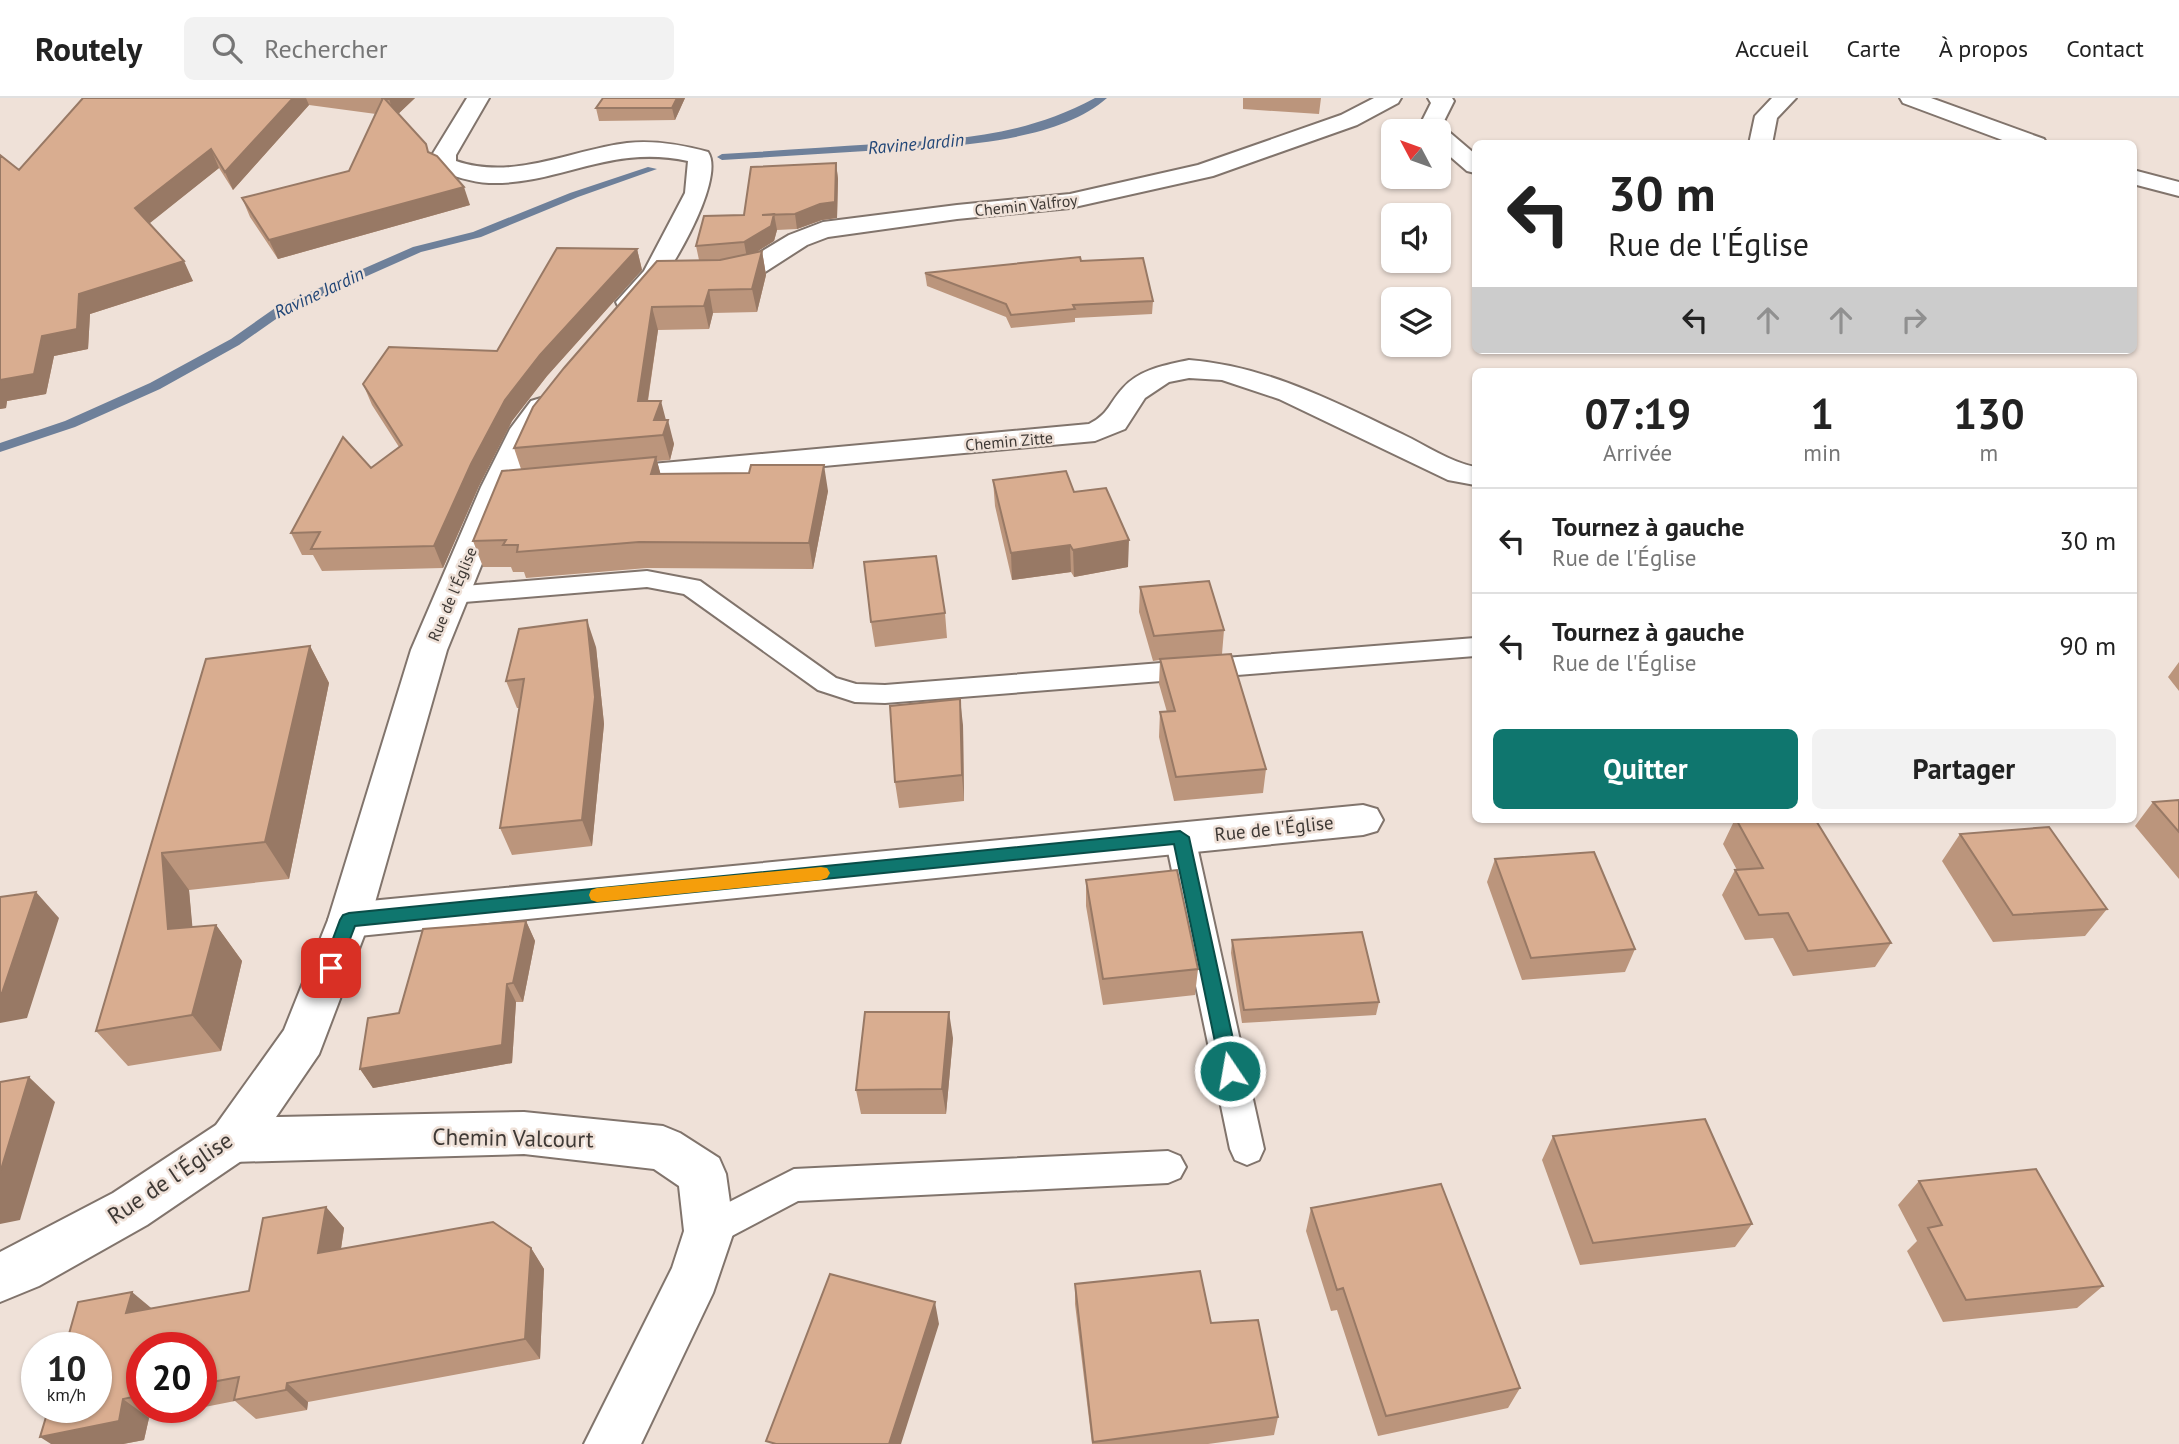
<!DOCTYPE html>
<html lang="fr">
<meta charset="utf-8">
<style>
body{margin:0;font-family:"PT Sans",sans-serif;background:#f2f2f2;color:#222;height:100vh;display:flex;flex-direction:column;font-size:26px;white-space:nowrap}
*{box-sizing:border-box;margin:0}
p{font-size:23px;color:#767676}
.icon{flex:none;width:38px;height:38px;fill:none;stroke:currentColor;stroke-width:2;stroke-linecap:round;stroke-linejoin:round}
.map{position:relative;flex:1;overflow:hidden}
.details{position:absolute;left:1472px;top:270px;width:665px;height:455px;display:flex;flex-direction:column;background:#fff;border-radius:10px;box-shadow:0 2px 5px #0004}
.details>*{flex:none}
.hud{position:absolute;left:1472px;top:42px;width:665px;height:214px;border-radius:10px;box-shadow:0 2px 5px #0004;background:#fff;color:#222;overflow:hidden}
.needle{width:46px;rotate:311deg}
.fabs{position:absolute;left:1381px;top:21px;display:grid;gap:14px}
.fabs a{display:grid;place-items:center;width:70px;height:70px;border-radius:10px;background:#fff;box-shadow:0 2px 5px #0004;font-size:35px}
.speed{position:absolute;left:21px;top:1234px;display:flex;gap:14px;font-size:35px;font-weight:700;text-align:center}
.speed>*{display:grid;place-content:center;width:91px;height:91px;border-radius:50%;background:#fff;box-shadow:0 2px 5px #0004;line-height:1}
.speed small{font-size:18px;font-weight:400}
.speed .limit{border:10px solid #d22;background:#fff;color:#111}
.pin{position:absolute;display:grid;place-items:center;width:60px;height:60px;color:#fff;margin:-30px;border-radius:14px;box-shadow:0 4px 10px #0006}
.me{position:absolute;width:77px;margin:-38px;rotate:348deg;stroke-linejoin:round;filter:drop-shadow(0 0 5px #0008)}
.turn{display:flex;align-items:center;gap:24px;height:147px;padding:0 21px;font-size:32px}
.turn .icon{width:91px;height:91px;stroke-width:2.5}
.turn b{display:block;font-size:49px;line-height:60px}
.lanes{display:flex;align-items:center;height:66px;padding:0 21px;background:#0003;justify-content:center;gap:35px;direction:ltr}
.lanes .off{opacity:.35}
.eta{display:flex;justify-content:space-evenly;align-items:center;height:119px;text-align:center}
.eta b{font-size:42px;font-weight:700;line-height:49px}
.button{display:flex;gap:14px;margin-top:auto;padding:14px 21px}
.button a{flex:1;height:80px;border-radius:10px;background:#0f766e;color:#fff;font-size:28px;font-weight:700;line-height:80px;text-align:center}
.button a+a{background:#f2f2f2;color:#222}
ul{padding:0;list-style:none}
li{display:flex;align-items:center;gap:21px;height:105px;padding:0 21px;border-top:2px solid #e0e0e0}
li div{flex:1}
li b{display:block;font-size:26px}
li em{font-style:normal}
header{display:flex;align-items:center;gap:42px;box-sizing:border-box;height:98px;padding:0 35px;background:#fff;border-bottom:2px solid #e0e0e0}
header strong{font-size:33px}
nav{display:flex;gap:38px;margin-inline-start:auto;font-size:24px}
.search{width:490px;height:63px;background:#f2f2f2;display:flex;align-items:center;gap:18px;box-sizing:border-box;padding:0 24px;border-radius:10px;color:#767676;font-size:26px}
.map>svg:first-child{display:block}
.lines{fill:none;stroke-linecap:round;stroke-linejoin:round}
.stream{fill:#6e809a;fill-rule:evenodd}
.lane-casing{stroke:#81746c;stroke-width:4}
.street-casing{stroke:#81746c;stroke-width:4}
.secondary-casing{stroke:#81746c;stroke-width:4}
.lane{fill:#fff;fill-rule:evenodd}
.street{fill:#fff;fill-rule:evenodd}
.secondary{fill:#fff;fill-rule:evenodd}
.wall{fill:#bb957c;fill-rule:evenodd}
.shaded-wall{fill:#987965}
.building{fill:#d9ad90;stroke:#987965;stroke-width:2}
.route{fill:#0f766e;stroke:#0a4d48;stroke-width:2}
.slow{fill:#f59e0b}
.labels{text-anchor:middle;stroke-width:5;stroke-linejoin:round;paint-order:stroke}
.far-street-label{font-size:16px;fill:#3e3935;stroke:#efe1d8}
.far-water-label{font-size:18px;font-style:italic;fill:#214677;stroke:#efe1d8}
.street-label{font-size:19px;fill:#3e3935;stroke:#efe1d8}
.near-street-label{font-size:23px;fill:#3e3935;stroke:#efe1d8}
</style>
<header>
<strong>Routely</strong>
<div class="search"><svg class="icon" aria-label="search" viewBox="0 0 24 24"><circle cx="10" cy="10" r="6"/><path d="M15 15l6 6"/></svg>Rechercher</div>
<nav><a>Accueil</a><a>Carte</a><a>À propos</a><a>Contact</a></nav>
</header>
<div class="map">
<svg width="2179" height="1346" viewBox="0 0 2179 1346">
<rect width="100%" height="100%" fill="#efe1d8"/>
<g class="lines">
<!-- stream -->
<path class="stream" d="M1095,0H1107C1053,48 935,49 866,53C818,56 770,59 722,62L717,59L722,56C774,53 825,49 877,46C958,41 1022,39 1095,0Z
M648,69L657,71L578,99L481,139L421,154L286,214L239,247L160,291L75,329L0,354V345L65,323L150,285L231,241L278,208L413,149L473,134L570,95Z"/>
<!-- lane casing -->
<g class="lane-casing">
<path id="lane" d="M647,473L700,483L836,580L856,586L885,587L1475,540V558L885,605L855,604L818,592L684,496L647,489L452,505L443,503L440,497L443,491L452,489Z
M1180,728L1190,731L1195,739L1264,1051L1259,1062L1247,1067L1235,1062L1230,1051L1165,739L1170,731Z
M1168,1053L1180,1058L1186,1069L1180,1080L1168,1085L798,1103L709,1150L696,1145L691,1133L696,1121L794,1071Z"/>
</g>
<!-- street casing -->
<g class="street-casing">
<path id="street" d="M1374,0H1401L1398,5L1357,27L1213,78L1070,110L957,121L828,139L807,147L765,174L713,183L704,181L700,175L704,169L749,161L789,137L823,124L957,107L1070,96L1198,67L1341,17Z
M1428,0H1452L1454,3L1444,23L1448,33L1475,56V75L1467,73L1438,48V33H1426L1422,23L1431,5Z
M1772,0H1796L1777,20L1772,46H1749L1755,18Z
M1900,0H1931L2044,41L2047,46H2013L1903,5Z
M2133,72L2179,84V98L2133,86Z
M1189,262C1266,268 1333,303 1402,336C1425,347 1450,364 1475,369V387L1448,382L1279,301L1222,282L1189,280L1169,284L1145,300L1125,331L1095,343L608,388L597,386L592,379L597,372L608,370L1089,326C1109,316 1109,305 1123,290C1140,271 1166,267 1189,262Z
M1363,707L1377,711L1383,722L1377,733L1363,737L349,839L334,834L328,822L334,810L349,805Z
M524,1014L663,1028L680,1035L719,1060L726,1076L734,1133L713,1195L641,1346H584L672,1170L684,1133L679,1088L654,1071L524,1056L233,1064L216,1057L209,1042L216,1027L233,1020Z"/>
</g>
<!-- secondary casing -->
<g class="secondary-casing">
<path id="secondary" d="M467,0H489L456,57V63C514,83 570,52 627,45C655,42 682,47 708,54C727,82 664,189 640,208C634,213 627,212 619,210L616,204L644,173L685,95L688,63C609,46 561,87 489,85C471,84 454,78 437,72L432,57Z
M541,300L551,303L556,309L540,332L513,389L447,552L370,822L319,956L250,1057L147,1127L39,1188L0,1204V1154L113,1095L216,1027L284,932L328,822L411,552L481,389L510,331L531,303Z"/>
</g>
<!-- lane -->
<use href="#lane" class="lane"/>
<!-- street -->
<use href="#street" class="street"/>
<!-- secondary -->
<use href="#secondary" class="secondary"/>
</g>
<!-- wall -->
<path class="wall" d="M83,0H415L398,16L470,107L278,161L250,119L242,100L349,73L376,16L309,7L233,92L219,70L149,125L193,183L90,216L88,251L54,258L46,296L7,303L6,310L0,311V57L19,72Z
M603,0H685L675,22L599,23L596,10Z
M1243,0H1321L1319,16L1243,11Z
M836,65L838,81L837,120L822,122L797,131L777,132L774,143L755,155L762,153L766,177L757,214L713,215L709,231L658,232L648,303L666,322L674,346L670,362L657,363L660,375L828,393L813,471L647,470L526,480L524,474H513L511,469H483L473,443L521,371L514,350L533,309L699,162L696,148L744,117Z
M637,151L642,172L547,278L512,323L479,388L443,470L322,473L313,457H302L291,435L371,370L399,349L372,307L363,286L497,253Z
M1081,163L1153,203L1152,216L1075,220V224L1011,230L1006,219L927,188L925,175Z
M993,382L1074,394L1128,469L1074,479L1071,474L1012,482L995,408Z
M1140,489L1224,532L1222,556L1266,671L1263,695L1174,703L1159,639L1160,614H1167L1159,586L1160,562L1153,563L1139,514Z
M945,515L947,540L875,549L871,524Z
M310,548L329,585L289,781L189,792L192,829L216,827L242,863L221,953L128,968L96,933L206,561Z
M596,549L604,626L592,748L512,757L500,730L520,610H517L506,583Z
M2179,564V593L2168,579Z
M963,627L964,703L899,710L895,684Z
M2179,702V781L2135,728L2153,704Z
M1735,721L1891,845L1875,869L1793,878L1773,840L1745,842L1722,797L1735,772H1737L1723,746Z
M1960,736L2107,811L2085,838L1993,844L1942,763Z
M1495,761L1635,851L1625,874L1522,882L1487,784Z
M1086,782L1198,871L1195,897L1103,907L1086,808Z
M526,823L535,843L523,904H516L512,965L373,990L360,971L399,915Z
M1232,842L1379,904L1376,917L1242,925L1231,855Z
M953,940L946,1016H861L856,992Z
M1553,1038L1752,1126L1735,1149L1580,1167L1542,1062Z
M1919,1083L2103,1188L2077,1210L1943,1224L1907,1153L1917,1143L1898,1107Z
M326,1109L344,1130L341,1151L531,1150L544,1171L540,1261L308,1304L307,1312L256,1321L235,1303L149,1320L144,1342L123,1346L78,1204L151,1211L249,1193ZM142,1250H201V1309H142Z
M1311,1110L1520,1290L1508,1310L1378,1338L1337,1212L1331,1213L1306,1133Z
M1075,1186L1278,1319L1274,1337L1208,1346H1092L1075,1206Z"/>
<!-- shaded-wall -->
<path class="shaded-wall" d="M293,0H306L309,7L233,92L225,74Z
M390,0H415L395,19L389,1Z
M677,0H685L675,22L672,10Z
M211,51L219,70L145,129L135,110Z
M836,65L838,81L837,120L822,122L797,131L795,116Z
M464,89L470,107L278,161L269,142Z
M774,116L777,132L774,143L747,160L744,144Z
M637,151L642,172L547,278L512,323L479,388L443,470L434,448L471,366L505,302L540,257Z
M762,153L766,177L757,214L752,191Z
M184,163L193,183L90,216L88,251L54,258L46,296L7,303L6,310L0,311V282L42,238L79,196Z
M709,192L713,215L709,231L704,208Z
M652,209L658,232L644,327L638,303Z
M661,303L667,326L668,322L674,346L670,362L663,337L654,322Z
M656,359L663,385L651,376Z
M824,367L828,393L813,471L809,445Z
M1129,442L1128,469L1074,479L1073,452Z
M1070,447L1071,474L1012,482L1011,455Z
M587,522L596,549L604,626L592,748L582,722Z
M310,548L329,585L289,781L265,744Z
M960,601L963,627L964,703L962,677Z
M162,755L189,792L196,867L168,831Z
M36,794L59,820L27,920L0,925V895Z
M526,823L535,843L523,904L513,885Z
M216,827L242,863L221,953L192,917Z
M507,886L516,904L512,965L373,990L360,971Z
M949,914L953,940L946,1016L942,991Z
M29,979L55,1004L20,1122L0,1126V1075Z
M326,1109L344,1130L337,1177L318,1155Z
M531,1150L544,1171L540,1261L525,1241Z
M132,1194L156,1214L126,1215Z
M935,1204L939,1226L901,1346H889Z
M287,1285L308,1304L307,1312L286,1292Z
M123,1301L149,1320L144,1342L123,1346H51L40,1339Z"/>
<!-- building -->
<path class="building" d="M83,0H293L225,74L211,51L135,110L184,163L79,196L77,231L42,238L34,276L0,282V57L19,72Z
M381,0H390L389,1L384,0L426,46L428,54L437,58L464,89L269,142L242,100L349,73L383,0Z
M603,0H677L672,10H596Z
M836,65L835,104L820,106L795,116L762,117L774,116L771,128L744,144L696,148L704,118L744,117L751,69Z
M557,150L637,151L540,257L505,302L471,366L434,448L311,451L320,434L291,435L343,339L371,370L402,347L363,286L389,249L497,253Z
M762,153L752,191L709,192L704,208L652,209L638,303H661L654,322H668L663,337L514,350L533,309L564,270L657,163L720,162Z
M1080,159L1081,163L1143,160L1153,203L1073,207L1075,211L1011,217L1006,206L925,175Z
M656,359L651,376L749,375L751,367H824L809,445L639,444L517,454L518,447H503L506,442L473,443L502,373Z
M1066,373L1074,394L1106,390L1129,442L1073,452L1070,447L1011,455L993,382Z
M936,458L945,515L871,524L864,464Z
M1209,483L1224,532L1154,538L1140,489Z
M587,522L595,599L582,722L500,730L524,581L506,583L519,531Z
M310,548L265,744L162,755L168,831L216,827L192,917L96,933L206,561Z
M1231,556L1266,671L1176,679L1160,614L1175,613L1160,561Z
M960,601L962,677L895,684L890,608Z
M2179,702V734L2153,704Z
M1736,721H1815L1891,845L1808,853L1788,815L1759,817L1735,772L1763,770Z
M2049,729L2107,811L2013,817L1960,736Z
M1594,754L1635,851L1531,860L1495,761Z
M1177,772L1198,871L1103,881L1086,782Z
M36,794L2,895H0V799Z
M526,823L513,885L507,886L502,947L360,971L368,920L399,915L423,831Z
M1362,834L1379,904L1244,912L1232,842Z
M865,914H949L942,991L856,992Z
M29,979L0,1075V984Z
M1705,1021L1752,1126L1593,1145L1553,1038Z
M2036,1071L2103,1188L1966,1202L1928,1130L1942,1127L1919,1083Z
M1441,1086L1520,1290L1386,1318L1343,1190L1337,1192L1311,1110Z
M326,1109L318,1155L493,1124L531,1150L525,1241L287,1285L286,1292L234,1302L239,1279L201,1286V1250H142V1297L123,1301L119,1323L40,1339L49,1309H96V1250H65L78,1204L132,1194L126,1215L249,1193L263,1120Z
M1200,1173L1211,1225L1258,1222L1278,1319L1093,1344L1075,1186Z
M830,1176L935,1204L889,1346H776L766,1343Z"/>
<!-- route -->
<path class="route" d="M1180,733L1189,739L1240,973L1237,979L1230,981L1223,979L1221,973L1174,746L355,828L337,875L331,877L324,875L322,870L340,822L343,817L349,815Z"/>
<!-- slow -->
<path class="slow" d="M821,769L827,770L830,775L827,780L821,782L597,804L591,802L589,797L591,792L597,790Z"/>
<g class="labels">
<!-- far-street labels -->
<g class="far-street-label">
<text transform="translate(1026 107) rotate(-6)" y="6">Chemin Valfroy</text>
<text transform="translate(1009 343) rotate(-5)" y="6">Chemin Zitte</text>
<text transform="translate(452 496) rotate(-67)" y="6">Rue de l'Église</text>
</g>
<!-- far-water labels -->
<g class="far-water-label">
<text transform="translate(916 46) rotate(-5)" y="6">Ravine Jardin</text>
<text transform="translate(319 195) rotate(-25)" y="6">Ravine Jardin</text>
</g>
<!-- street labels -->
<g class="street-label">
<text transform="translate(1274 730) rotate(-6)" y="7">Rue de l'Église</text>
</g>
<!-- near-street labels -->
<g class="near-street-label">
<text transform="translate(513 1040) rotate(1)" y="8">Chemin Valcourt</text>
<text transform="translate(170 1080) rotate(-34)" y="8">Rue de l'Église</text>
</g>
</g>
</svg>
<div class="fabs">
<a><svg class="needle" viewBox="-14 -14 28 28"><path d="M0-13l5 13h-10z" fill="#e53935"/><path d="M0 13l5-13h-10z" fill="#767676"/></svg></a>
<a><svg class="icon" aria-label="sound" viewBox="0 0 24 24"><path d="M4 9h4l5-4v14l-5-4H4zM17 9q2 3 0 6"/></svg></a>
<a><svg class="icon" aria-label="layers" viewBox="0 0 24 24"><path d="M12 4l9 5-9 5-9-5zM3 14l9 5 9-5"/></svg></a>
</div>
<div class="speed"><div>10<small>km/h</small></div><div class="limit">20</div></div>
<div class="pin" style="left:331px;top:870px;background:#d93025"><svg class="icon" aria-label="arrive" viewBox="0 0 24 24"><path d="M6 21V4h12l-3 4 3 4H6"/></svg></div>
<svg class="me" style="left:1230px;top:973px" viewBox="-20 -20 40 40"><circle r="17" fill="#0f766e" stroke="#fff" stroke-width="3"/><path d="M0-11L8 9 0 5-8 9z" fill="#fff"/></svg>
<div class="hud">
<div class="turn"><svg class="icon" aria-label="left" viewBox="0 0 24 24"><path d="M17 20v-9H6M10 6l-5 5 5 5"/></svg><div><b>30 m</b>Rue de l'Église</div></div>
<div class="lanes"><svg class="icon" aria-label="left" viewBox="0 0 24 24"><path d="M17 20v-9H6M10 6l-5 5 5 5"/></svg><svg class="icon off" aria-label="ahead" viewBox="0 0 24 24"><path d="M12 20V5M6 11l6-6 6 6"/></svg><svg class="icon off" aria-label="ahead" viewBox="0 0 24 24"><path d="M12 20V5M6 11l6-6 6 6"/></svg><svg class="icon off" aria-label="right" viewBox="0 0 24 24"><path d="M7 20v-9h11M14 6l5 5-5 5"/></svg></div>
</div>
<section class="details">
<div class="eta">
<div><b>07:19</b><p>Arrivée</p></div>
<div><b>1</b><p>min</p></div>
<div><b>130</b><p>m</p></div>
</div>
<ul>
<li><svg class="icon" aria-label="left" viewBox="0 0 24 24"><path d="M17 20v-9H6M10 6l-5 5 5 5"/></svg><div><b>Tournez à gauche</b><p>Rue de l'Église</p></div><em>30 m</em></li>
<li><svg class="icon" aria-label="left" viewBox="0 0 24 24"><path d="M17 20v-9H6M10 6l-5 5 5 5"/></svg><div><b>Tournez à gauche</b><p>Rue de l'Église</p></div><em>90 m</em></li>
</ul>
<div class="button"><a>Quitter</a><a>Partager</a></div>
</section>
</div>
